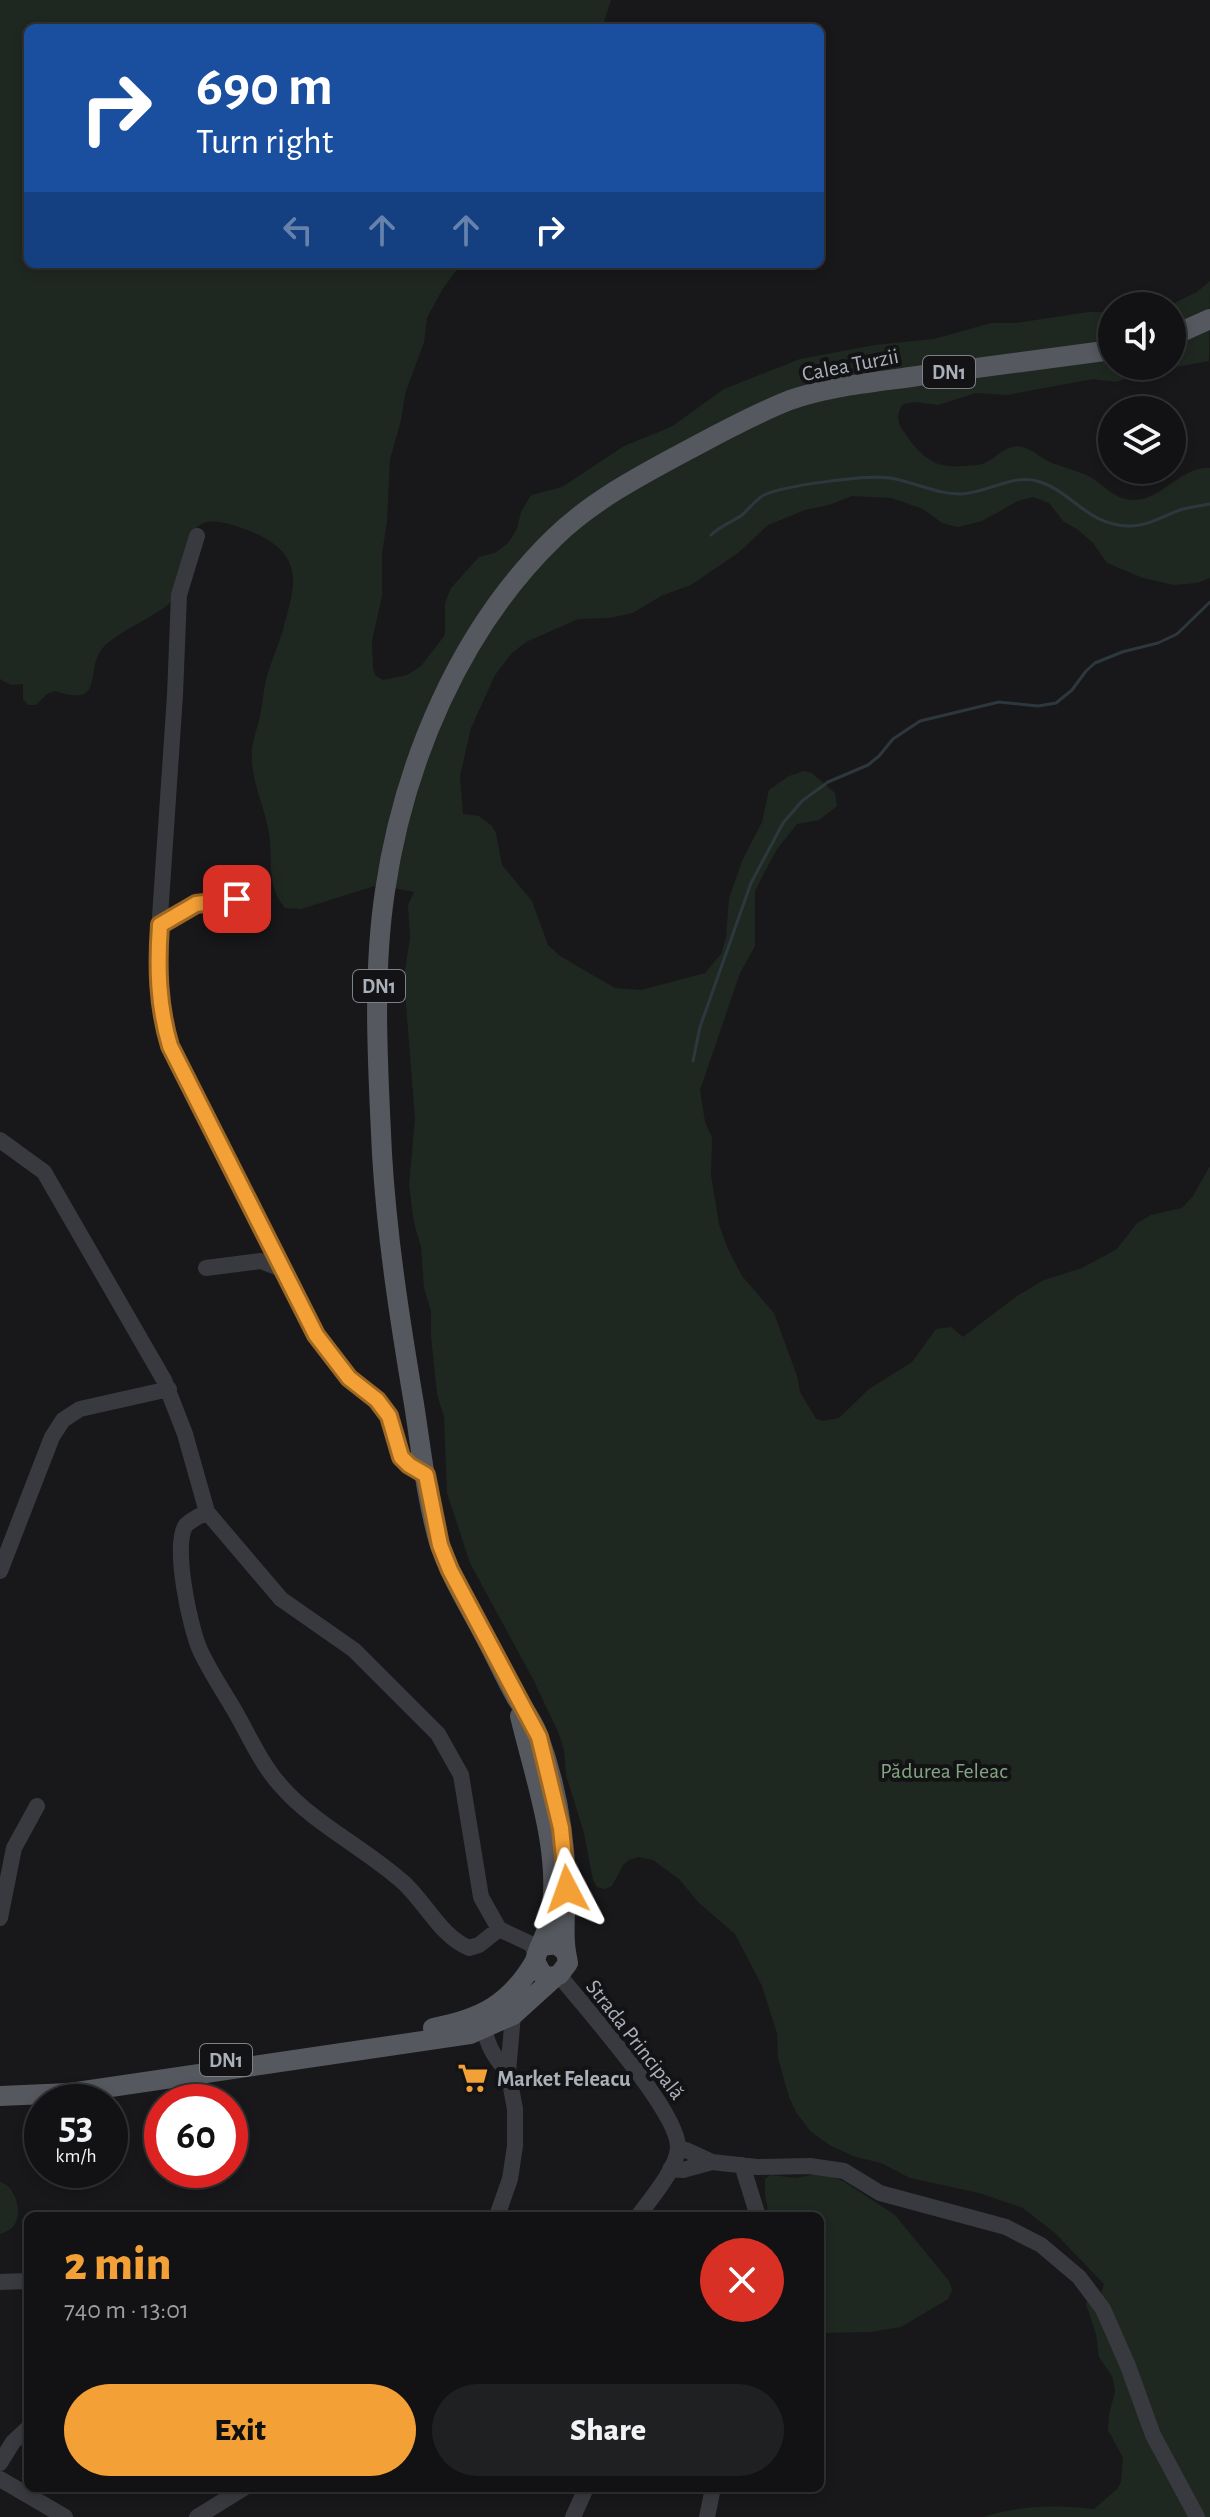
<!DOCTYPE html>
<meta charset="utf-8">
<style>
body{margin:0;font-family:"Alegreya Sans",sans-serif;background:#1f2022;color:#f1f3f6;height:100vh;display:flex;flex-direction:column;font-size:30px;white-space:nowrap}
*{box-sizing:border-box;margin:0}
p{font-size:26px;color:#9c9ea0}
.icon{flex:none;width:44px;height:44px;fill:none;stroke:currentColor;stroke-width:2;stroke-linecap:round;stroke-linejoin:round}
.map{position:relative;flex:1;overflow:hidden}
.panel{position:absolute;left:24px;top:2212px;width:800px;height:280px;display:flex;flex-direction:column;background:#121214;border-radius:12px;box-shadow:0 4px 12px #0003,0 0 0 2px #313234}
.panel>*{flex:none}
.top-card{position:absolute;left:24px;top:24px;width:800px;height:244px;border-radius:12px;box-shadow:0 4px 12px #0003,0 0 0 2px #313234;background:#1a4fa0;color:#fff;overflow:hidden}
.controls{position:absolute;left:1098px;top:292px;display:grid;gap:16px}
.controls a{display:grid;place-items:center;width:88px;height:88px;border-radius:50%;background:#121214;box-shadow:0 4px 12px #0003,0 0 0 2px #313234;font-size:40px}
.speed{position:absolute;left:24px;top:2084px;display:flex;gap:16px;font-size:40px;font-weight:700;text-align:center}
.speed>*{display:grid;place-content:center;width:104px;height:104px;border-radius:50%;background:#121214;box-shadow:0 4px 12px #0003,0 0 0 2px #313234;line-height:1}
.speed small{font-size:20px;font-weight:400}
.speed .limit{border:12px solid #d22;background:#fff;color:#111}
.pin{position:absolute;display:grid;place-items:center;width:68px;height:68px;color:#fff;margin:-34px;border-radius:16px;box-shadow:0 4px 12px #0006}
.me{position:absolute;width:88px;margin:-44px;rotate:356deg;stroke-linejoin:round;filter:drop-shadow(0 0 6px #0008)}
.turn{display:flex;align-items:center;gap:28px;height:168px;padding:0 40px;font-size:36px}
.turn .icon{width:104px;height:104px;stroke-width:2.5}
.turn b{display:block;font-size:56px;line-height:68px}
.lanes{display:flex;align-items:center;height:76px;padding:0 40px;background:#0003;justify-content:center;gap:40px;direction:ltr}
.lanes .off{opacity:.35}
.round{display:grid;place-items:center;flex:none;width:84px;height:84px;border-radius:42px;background:#1f2022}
.head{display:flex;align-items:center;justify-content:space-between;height:136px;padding:0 40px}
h1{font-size:48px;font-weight:800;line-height:60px;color:#f3a036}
.cta{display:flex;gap:16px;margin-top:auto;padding:16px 40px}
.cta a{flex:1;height:92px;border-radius:48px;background:#f3a036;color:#111;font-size:32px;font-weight:800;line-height:92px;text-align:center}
.cta a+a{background:#1f2022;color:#f1f3f6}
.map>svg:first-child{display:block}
.green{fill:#1f2820}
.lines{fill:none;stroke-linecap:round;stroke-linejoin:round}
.stream{stroke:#2d383e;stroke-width:3}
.minor{stroke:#393a3f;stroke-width:16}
.major{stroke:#55585e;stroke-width:20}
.route-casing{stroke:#9e6823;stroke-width:20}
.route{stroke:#f3a036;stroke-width:14}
.labels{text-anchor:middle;stroke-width:8;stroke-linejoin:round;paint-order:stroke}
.shield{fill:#131315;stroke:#7d8188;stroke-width:2}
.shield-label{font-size:20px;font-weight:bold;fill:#aab0ba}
.street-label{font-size:22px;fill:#aab0ba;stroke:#131315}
.park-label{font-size:22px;fill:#82a581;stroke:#131315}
.poi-label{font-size:22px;font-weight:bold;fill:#aab0ba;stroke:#131315;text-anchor:start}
</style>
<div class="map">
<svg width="1210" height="2517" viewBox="0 0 1210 2517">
<rect width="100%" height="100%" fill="#18181a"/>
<!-- green -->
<path class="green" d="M0,0H611L602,28H28V264H461L442,290L427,318L424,342L405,394L401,420L390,459L387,522L382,553V596L372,641L373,669L376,676L383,680L407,675L421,666L445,635V603L451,588L479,557L495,553L508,543L517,529L521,512L531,495L562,487L624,446L671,427L724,389L800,359L875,345L934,339L991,323H1016L1088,312H1112V366H1172V306H1168L1197,292L1210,281L1209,361L1139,374L1116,382L1093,379L1007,395L976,393L938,405L915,402L903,404C896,414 897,423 904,432C920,455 933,469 963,466C971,465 979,466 987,462C1000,455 1008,442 1025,448C1035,451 1042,459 1052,463C1063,467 1075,470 1086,475C1102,482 1114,501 1134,500C1164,499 1180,466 1210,468V578L1197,583L1174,585L1143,578L1107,563L1093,543L1077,529L1064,522L1049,503L1033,497L1018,501L982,521L958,527L942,523L923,509L891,498L852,496L829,505L805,510L768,525L738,553L691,585L661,596L633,613L609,618L578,619L526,642L511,654L495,675L471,728L460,776L463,814L479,816L492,826L496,833L502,865L532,901L548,945L560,956L615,988L641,990L705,973L721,954L726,938L729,898L743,859L762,822L769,790L789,776L804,771L812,773L835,793L837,806L819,820L797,824L777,849L759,883L755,891V946L740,973L700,1090L705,1122L712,1137L711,1176L719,1224L727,1247L742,1276L774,1313L797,1376L800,1392L816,1419L823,1421L839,1418L869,1389L912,1362L936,1329L951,1327L963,1337L1017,1296L1044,1280L1082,1268L1117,1249L1137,1223L1151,1215L1182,1208L1193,1196L1210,1166V2517H984C1018,2505 1059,2505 1094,2509L1117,2489L1121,2482L1123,2458L1108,2430L1109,2414L1115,2392L1114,2384L1112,2376L1099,2357L1096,2334L1086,2304L1088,2300L1099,2302L1104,2284L1055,2233L1023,2208L979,2193L910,2178L881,2163L853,2156L831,2146L810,2131L796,2112L789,2097L778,2058L777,2033L762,1986L735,1934L698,1902L679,1879L653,1860L638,1857L629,1860L623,1865L612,1886L605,1889L597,1887L593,1880L584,1833L566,1775L564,1750L559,1734L533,1679L470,1563L447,1493L444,1417L437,1394L431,1336V1311L424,1288L421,1247L414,1223L409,1185L415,1119L404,978L410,938L408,905L414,892L378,885L301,909L285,908C266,886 273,860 269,833C265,807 252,784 252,757C251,745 256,732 259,721C263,705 263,689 268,673C273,656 281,640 285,622C290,603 298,580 289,562C281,545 263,536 247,530C190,508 191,531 180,579C178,584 178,592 175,597C167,612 116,631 102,649C84,672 106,708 55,691L47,694L36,705H28L23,699V684L11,685L0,679Z
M820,2173L843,2181L895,2215L949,2281L952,2290L948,2299L901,2327L870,2332L820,2333V2216H769L765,2194V2179L771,2175L796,2178Z
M0,2182C14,2185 22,2209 16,2222C13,2229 6,2232 0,2234Z"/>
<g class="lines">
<!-- stream -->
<path class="stream" d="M711,535C720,526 732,522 742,515C750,508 755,500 764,495C786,485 866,475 890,478C915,482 935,494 961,494C987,493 1012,474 1037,481C1071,490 1086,525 1129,526C1149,526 1162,516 1180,510C1190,507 1200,506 1210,504
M693,1061L700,1027L751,883L783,823L802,801L828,782L868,765L879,756L893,739L920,721L999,702L1038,706L1056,703L1072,690L1086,671L1095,663L1122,652L1158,643L1177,634L1210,602"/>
<!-- minor -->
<path class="minor" d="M197,536L179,595L175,695L157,961L163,1023L170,1046L316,1335L349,1378L377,1400L389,1416L401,1457L409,1465L426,1475
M160,925C172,918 185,907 199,903C235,894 233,911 257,873
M0,1140L44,1172L164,1380L185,1434L207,1512L281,1599L354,1650L438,1734L461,1775L481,1897L499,1929L531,1944L536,1954
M206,1268L261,1261L284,1270
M207,1512C201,1515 191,1520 186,1525C172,1544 190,1628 200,1650C210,1672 224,1692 236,1713C250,1738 262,1765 281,1786C315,1825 367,1849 405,1884C427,1905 441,1936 469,1948L479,1945L499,1929
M0,1571L52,1437L63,1420L80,1409L169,1389
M0,1918L14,1848L37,1806
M559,1975C585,2008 678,2111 678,2147C678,2167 650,2200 638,2216
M486,2017C481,2037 494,2058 508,2072
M679,2150H686L712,2162L757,2167L810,2166L844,2171L880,2193L1006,2227L1041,2245L1079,2277L1103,2309L1128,2366L1153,2435L1197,2517
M742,2165L758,2216
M670,2169L683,2170L712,2162
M497,2216L510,2179L515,2146V2109L508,2072L513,2015
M0,2282L28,2281
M0,2463L13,2442L28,2428
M0,2479L65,2517
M197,2517L244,2488
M573,2517L586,2488
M707,2517L713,2488"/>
<!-- major -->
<path class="major" d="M1172,336L1210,319
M520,1716C535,1779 563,1856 550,1920C546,1936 538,1947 535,1961L542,1974L550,1977L559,1975L568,1963L566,1952L556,1944L542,1946
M566,1952C562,1927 567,1904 566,1879C564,1831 555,1780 538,1735C533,1721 525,1711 517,1699C505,1678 495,1655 483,1633C467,1603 448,1572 438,1539C426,1495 421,1449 414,1404C400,1321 387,1238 382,1154C378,1068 372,977 385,891C404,762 460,629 555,537C592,501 641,475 686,451C720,433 754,414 790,400C833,385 880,382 924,375C987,367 1049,358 1112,350
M433,2028C481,2019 510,2004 535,1961
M0,2096L70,2093L470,2034L513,2015L555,1977"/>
</g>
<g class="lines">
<!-- route casing -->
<g class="route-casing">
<path id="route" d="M237,899L196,904L160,925C157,967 158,1006 170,1046L316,1335L349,1378L377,1400L389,1416L401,1457L409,1465L426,1475L440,1545L450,1570L539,1737L561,1828L567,1889"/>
</g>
<!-- route -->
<use href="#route" class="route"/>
</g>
<!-- icons -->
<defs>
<g id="supermarket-bare" transform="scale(2.4)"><path d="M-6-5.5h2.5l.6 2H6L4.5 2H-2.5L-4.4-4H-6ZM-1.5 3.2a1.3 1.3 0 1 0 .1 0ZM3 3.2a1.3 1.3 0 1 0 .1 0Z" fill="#f3a036" stroke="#131315" stroke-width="2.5" paint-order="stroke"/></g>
</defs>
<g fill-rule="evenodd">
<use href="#supermarket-bare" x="473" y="2078"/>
</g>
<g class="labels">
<!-- shield labels -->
<g class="shield">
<rect x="923" y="356" width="52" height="32" rx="6"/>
<rect x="353" y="970" width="52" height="32" rx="6"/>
<rect x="200" y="2044" width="52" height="32" rx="6"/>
</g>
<g class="shield-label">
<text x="949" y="379">DN1</text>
<text x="379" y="993">DN1</text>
<text x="226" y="2067">DN1</text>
</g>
<!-- street labels -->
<g class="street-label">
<text transform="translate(850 364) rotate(-11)" y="8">Calea Turzii</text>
<text transform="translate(636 2039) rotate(52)" y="8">Strada Principală</text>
</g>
<!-- park labels -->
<g class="park-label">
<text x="944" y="1778">Pădurea Feleac</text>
</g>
<!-- poi labels -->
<g class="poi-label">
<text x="497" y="2086">Market Feleacu</text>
</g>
</g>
</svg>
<div class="controls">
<a><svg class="icon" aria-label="sound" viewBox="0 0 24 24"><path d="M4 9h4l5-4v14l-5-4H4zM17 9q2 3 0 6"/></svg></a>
<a><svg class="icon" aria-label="layers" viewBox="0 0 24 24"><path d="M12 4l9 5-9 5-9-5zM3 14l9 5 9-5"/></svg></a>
</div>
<div class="speed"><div>53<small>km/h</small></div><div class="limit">60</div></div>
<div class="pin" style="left:237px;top:899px;background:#d93025"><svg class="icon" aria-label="arrive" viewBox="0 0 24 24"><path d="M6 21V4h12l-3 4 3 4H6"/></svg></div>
<svg class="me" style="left:567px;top:1889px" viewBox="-20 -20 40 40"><path d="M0-17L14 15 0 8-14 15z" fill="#f3a036" stroke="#fff" stroke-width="4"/></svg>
<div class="top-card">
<div class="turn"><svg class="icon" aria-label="right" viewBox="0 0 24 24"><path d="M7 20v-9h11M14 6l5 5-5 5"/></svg><div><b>690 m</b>Turn right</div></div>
<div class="lanes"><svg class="icon off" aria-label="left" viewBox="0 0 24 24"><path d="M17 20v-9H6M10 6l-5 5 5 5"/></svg><svg class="icon off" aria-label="ahead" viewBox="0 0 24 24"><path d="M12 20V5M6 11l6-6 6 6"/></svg><svg class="icon off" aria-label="ahead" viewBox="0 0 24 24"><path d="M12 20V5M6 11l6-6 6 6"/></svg><svg class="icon" aria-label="right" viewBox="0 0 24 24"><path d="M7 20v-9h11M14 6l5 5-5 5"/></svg></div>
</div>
<section class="panel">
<div class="head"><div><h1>2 min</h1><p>740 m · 13:01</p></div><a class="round" style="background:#d93025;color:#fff"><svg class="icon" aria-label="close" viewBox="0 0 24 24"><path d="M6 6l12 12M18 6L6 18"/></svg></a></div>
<div class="cta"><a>Exit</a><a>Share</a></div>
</section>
</div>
